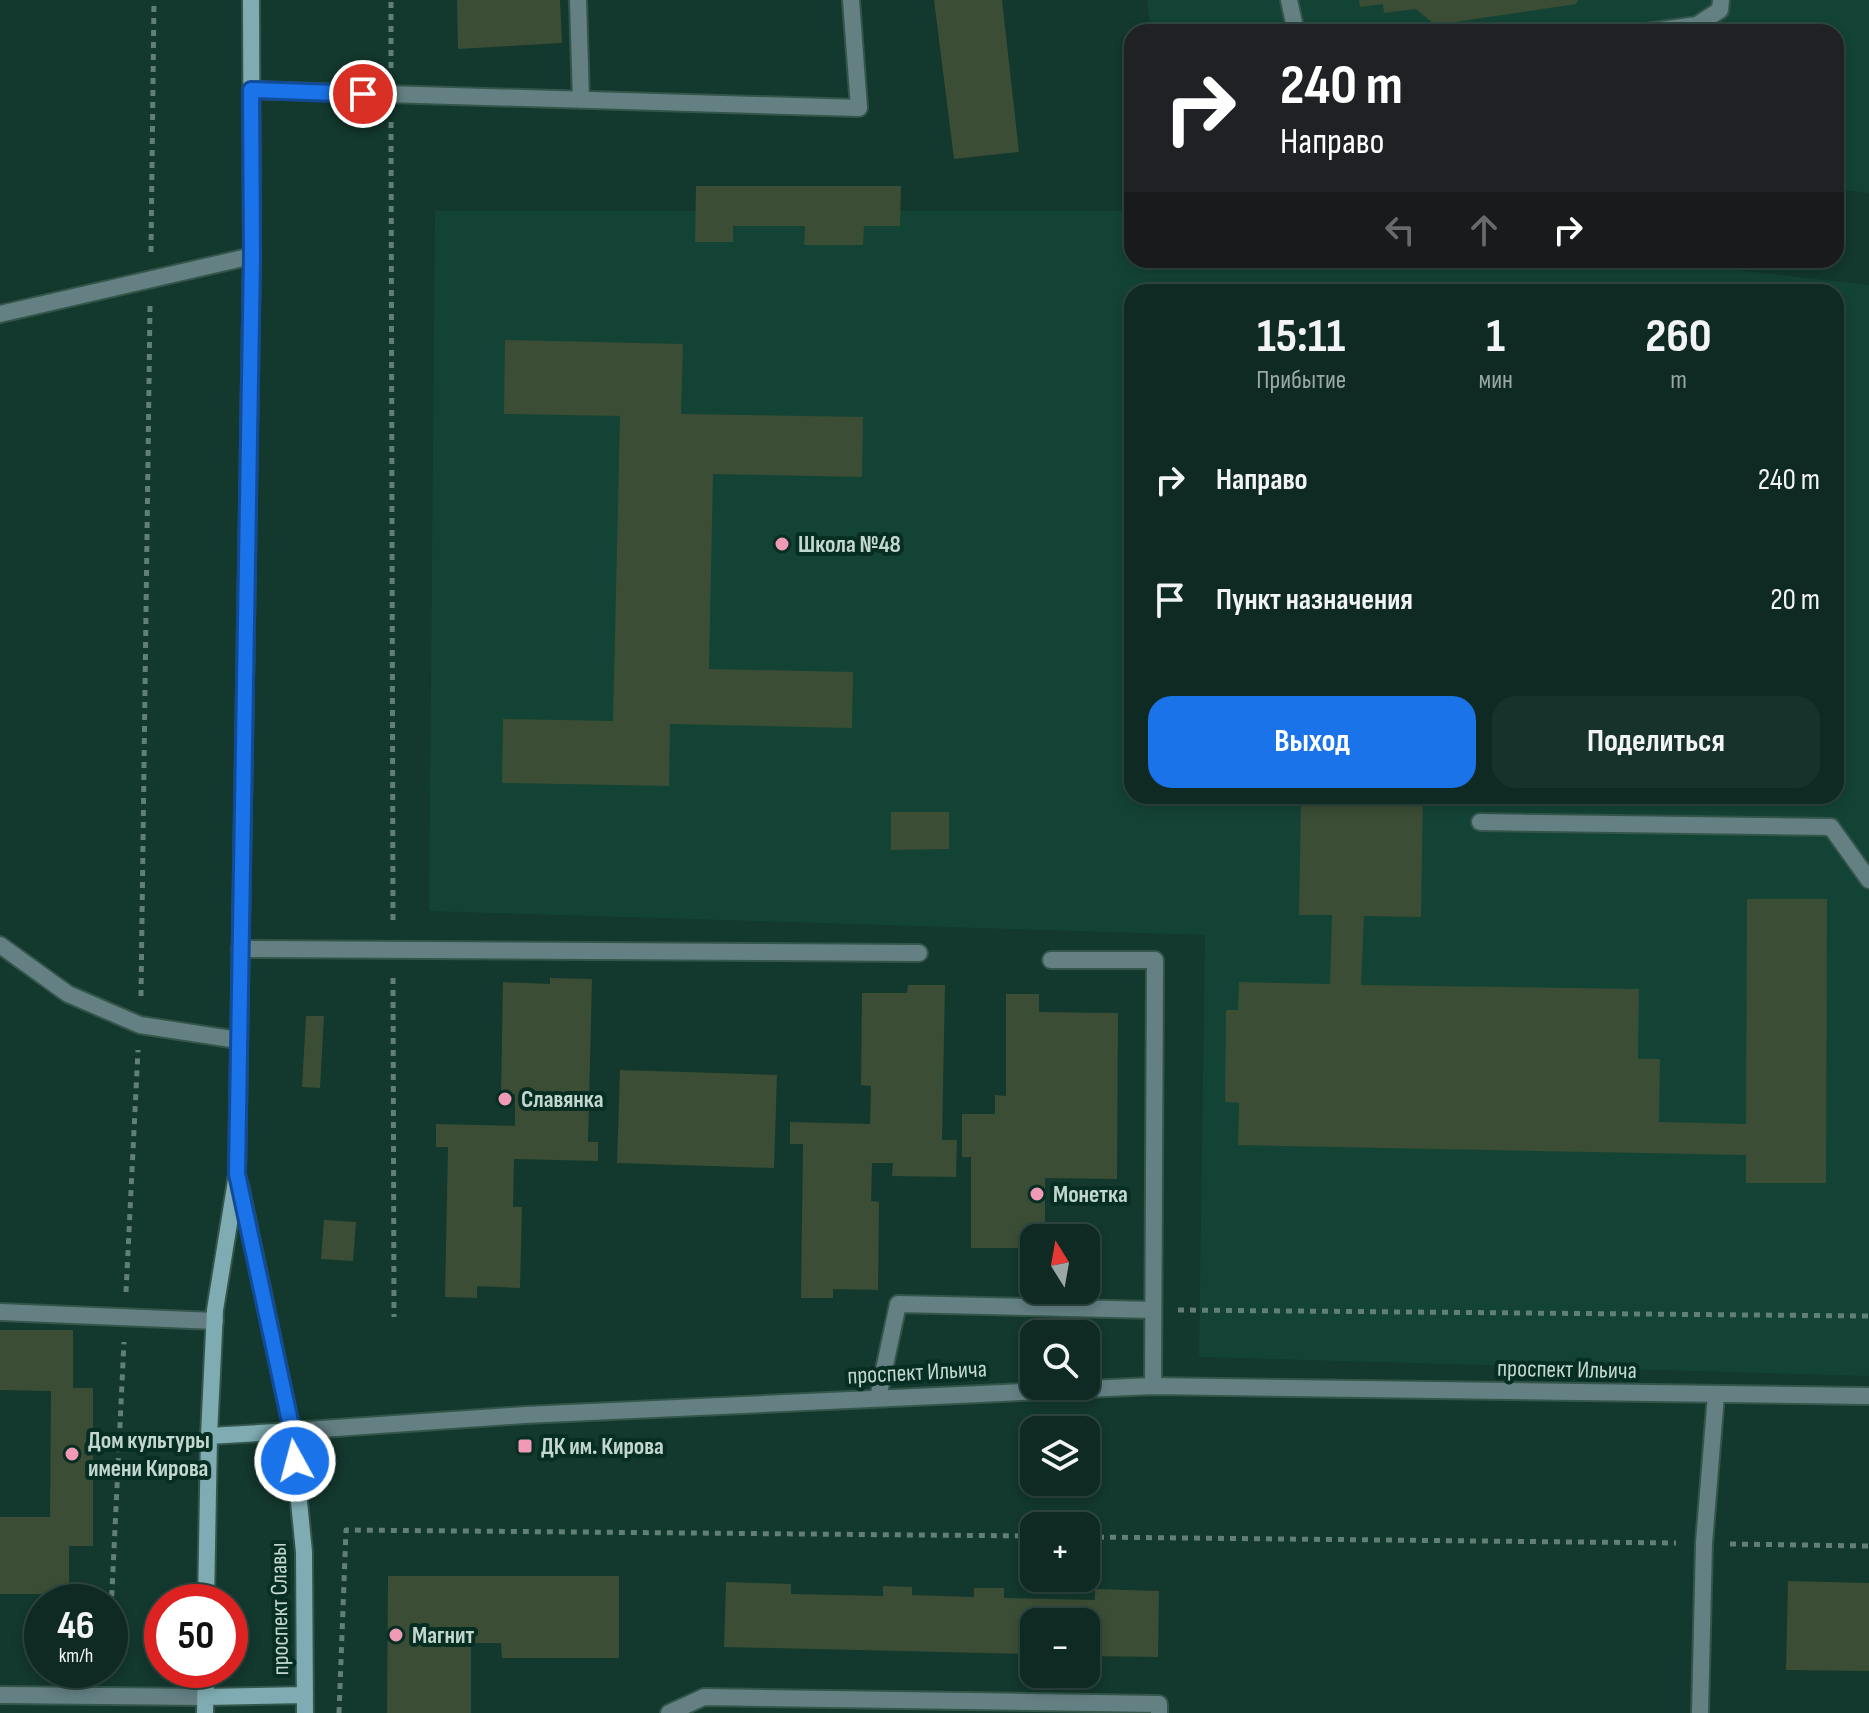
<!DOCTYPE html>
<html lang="ru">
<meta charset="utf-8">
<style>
body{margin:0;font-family:"Sofia Sans Condensed",sans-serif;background:#17322a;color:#f1f3f6;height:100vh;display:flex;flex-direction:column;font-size:30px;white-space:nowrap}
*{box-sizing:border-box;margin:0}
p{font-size:26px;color:#9ba7a5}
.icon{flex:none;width:44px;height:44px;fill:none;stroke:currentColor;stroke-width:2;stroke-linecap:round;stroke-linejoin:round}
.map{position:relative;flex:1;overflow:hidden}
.sheet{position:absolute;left:1124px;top:284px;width:720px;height:520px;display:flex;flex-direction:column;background:#0e2a22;border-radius:24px;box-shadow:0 4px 12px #0003,0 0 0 2px #2e4640}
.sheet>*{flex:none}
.top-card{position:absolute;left:1124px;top:24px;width:720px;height:244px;border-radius:24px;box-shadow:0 4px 12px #0003,0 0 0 2px #2e4640;background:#202124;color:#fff;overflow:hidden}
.needle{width:52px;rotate:349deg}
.buttons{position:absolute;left:1020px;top:1224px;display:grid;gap:16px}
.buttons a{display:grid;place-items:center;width:80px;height:80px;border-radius:16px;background:#0e2a22;box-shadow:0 4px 12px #0003,0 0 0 2px #2e4640;font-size:40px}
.speed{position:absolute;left:24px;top:1584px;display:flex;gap:16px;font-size:40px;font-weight:700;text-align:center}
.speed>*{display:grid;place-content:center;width:104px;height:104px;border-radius:50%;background:#0e2a22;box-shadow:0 4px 12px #0003,0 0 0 2px #2e4640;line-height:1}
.speed small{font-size:20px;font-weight:400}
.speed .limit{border:12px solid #d22;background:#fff;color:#111}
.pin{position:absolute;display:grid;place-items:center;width:68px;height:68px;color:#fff;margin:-34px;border:4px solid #fff;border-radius:50%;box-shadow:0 2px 8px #0007}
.me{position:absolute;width:88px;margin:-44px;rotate:353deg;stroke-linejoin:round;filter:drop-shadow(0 0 6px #0008)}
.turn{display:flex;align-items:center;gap:28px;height:168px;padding:0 24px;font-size:36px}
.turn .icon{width:104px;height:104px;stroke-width:2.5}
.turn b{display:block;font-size:56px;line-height:68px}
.lanes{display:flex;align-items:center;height:76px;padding:0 24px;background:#0003;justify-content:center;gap:40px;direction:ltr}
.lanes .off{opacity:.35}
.eta{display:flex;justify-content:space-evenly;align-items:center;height:136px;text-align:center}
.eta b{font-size:48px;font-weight:700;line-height:56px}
.action{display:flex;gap:16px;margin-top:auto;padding:16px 24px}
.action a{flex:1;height:92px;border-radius:24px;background:#1a73e8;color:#fff;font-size:32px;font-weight:700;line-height:92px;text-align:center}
.action a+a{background:#17322a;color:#f1f3f6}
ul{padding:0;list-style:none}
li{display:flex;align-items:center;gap:24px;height:120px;padding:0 24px}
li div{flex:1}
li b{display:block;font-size:30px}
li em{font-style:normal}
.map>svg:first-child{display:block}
.built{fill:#134335;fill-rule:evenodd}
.building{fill:#3b4d34}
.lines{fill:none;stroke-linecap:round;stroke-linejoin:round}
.service-casing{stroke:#33554a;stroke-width:20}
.tertiary-casing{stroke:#33554a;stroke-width:20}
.secondary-casing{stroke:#33554a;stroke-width:20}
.path{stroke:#617f75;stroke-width:5;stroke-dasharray:6 6;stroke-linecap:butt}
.service{stroke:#648083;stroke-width:16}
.tertiary{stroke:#648083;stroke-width:16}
.secondary{stroke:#7facb2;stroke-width:16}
.route-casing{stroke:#114b97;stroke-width:20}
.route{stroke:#1a73e8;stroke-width:14}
.poi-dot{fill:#f09ab6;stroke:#072e23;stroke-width:3}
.labels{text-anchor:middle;stroke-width:8;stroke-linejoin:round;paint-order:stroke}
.poi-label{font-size:24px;font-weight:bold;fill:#c3d7cf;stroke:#072e23;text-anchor:start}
.street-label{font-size:24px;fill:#c3d7cf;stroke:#072e23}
</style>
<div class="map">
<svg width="1869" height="1713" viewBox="0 0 1869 1713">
<rect width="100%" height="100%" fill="#13382d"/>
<!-- built -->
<path class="built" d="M1147,0H1869V193L1836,189V32H1151Z
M435,211H1132V260H1647L1869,285V1376L1199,1357L1205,935L429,911ZM1132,292H1836V796H1132Z"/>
<!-- building -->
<path class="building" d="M457,0H560L562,43L458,49Z
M934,0H1002L1019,152L954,159Z
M1359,0H1578L1576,4L1435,25L1416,9L1384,13L1383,4L1360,7Z
M696,186H901L900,226H864L863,245H804L805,226H733V242H695Z
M505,340L683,344L681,414L863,417L862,477L713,474L709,669L853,672L852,728L670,724L669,786L502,783L503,719L613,721L620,416L504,414Z
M1301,796H1423L1421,917L1364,916L1361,985L1639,989L1638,1059H1660L1659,1122L1746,1124L1747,899H1827L1826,1183H1746V1155L1238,1145L1239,1103L1225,1102L1226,1010H1238L1239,982L1330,984L1332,915H1299Z
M891,812H949V849L891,850Z
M550,978L592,979L588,1142H598V1161L514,1159L513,1207H522L520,1288L477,1286V1298L445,1297L448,1147H436V1124L515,1126V1094H501L503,982L550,984Z
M908,985H945L942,1140H957L956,1177L892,1176L893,1163H872L871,1201L879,1202L878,1290L833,1289V1298H801L803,1144H790V1122L870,1124L871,1086L861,1085L862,993H907Z
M1006,994H1039V1012L1118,1013L1117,1179L1045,1178V1238H1034V1248H971V1157H962V1114H995V1095L1006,1096Z
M306,1016H324L320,1088L302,1087Z
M620,1070L777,1075L774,1168L617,1163Z
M324,1220L356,1222L353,1261L321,1259Z
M0,1330H73V1388H93V1546H69V1594H0V1517H50L51,1391L0,1390Z
M388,1576H619V1658H502L501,1643H471V1713H387Z
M1788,1581L1869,1583V1671L1786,1670Z
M726,1582L791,1584V1594L883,1596V1586L912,1587V1595L974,1597V1588H1004V1598L1095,1600V1589L1159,1591L1158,1657L1086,1656V1622H1034V1654L724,1647Z"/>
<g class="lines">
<!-- service casing -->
<g class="service-casing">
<path id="service" d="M578,0L581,100
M1289,0L1296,32
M1646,32L1697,25L1720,10L1721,0
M251,90L859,108L851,0
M0,314L252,256
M1480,822L1831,827L1869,880
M0,945L68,994L140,1025L238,1040
M240,949L919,953
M1051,960H1155L1153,1386
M0,1312L215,1321
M878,1398L898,1304L1153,1310
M669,1713L704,1697L1159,1704V1713
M1700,1713L1704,1543L1716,1395"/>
</g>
<!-- tertiary casing -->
<g class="tertiary-casing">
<path id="tertiary" d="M292,1431L525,1415L1153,1386L1869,1396
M0,1695L205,1697"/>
</g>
<!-- secondary casing -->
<g class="secondary-casing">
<path id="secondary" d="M240,1185L292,1431L304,1552L305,1713
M209,1436L292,1431
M206,1602L209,1436L215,1310L237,1174L252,256L251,0
M205,1697L305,1695
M205,1713L206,1670"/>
</g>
<!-- path -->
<path class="path" d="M391,68V0
M391,122L393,924
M151,252L154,0
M393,978L394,1317
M141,996L150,306
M126,1292L138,1050
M1178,1310L1869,1316
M1086,1537L1676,1543
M1730,1544L1869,1546
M110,1632L124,1342
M339,1713L346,1530L1034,1536"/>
<!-- service -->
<use href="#service" class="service"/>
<!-- tertiary -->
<use href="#tertiary" class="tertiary"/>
<!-- secondary -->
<use href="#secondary" class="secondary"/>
</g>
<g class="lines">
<!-- route casing -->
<g class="route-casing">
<path id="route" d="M295,1461L292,1431L237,1174L252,256L251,90L363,94"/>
</g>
<!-- route -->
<use href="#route" class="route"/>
</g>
<!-- markers -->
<g class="poi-dot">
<circle cx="782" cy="544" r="8"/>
<circle cx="505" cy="1099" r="8"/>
<circle cx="1037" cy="1194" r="8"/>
<rect x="517" y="1438" width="16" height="16" rx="4"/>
<circle cx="72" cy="1454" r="8"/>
<circle cx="396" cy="1635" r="8"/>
</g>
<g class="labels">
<!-- poi labels -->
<g class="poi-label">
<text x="798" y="552">Школа №48</text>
<text x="521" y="1107">Славянка</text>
<text x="1053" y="1202">Монетка</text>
<text x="88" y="1448">Дом культуры<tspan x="88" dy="28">имени Кирова</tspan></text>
<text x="541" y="1454">ДК им. Кирова</text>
<text x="412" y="1643">Магнит</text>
</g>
<!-- street labels -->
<g class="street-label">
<text transform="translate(1567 1369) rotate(1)" y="8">проспект Ильича</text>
<text transform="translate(917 1372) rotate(-3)" y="8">проспект Ильича</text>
<text transform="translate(279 1609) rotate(-91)" y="8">проспект Славы</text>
</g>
</g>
</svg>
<div class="buttons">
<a><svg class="needle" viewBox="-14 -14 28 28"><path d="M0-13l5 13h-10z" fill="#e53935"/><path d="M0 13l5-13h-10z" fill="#9ba7a5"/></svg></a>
<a><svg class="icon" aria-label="search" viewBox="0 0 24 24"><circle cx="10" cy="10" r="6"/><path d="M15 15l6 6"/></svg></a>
<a><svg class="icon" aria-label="layers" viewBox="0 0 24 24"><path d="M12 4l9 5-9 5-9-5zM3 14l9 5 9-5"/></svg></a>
<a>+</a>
<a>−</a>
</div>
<div class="speed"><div>46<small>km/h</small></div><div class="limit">50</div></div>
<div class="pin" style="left:363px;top:94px;background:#d93025"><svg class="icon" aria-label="arrive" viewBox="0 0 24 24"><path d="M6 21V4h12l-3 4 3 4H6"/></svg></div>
<svg class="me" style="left:295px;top:1461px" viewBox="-20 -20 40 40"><circle r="17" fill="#1a73e8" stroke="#fff" stroke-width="3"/><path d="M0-11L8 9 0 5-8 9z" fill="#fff"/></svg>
<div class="top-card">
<div class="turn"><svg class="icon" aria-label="right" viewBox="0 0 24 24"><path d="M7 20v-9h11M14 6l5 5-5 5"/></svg><div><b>240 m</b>Направо</div></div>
<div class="lanes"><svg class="icon off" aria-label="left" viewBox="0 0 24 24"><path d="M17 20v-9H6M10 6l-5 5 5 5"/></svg><svg class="icon off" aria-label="ahead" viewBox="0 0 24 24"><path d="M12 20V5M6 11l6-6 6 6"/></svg><svg class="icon" aria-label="right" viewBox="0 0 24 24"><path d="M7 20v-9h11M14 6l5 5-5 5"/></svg></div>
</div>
<section class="sheet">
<div class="eta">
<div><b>15:11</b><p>Прибытие</p></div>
<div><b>1</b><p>мин</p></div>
<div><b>260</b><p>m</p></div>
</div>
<ul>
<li><svg class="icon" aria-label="right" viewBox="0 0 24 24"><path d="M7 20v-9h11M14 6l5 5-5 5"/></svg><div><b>Направо</b></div><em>240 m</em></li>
<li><svg class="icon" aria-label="arrive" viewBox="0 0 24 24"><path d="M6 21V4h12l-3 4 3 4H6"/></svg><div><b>Пункт назначения</b></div><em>20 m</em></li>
</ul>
<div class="action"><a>Выход</a><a>Поделиться</a></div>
</section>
</div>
